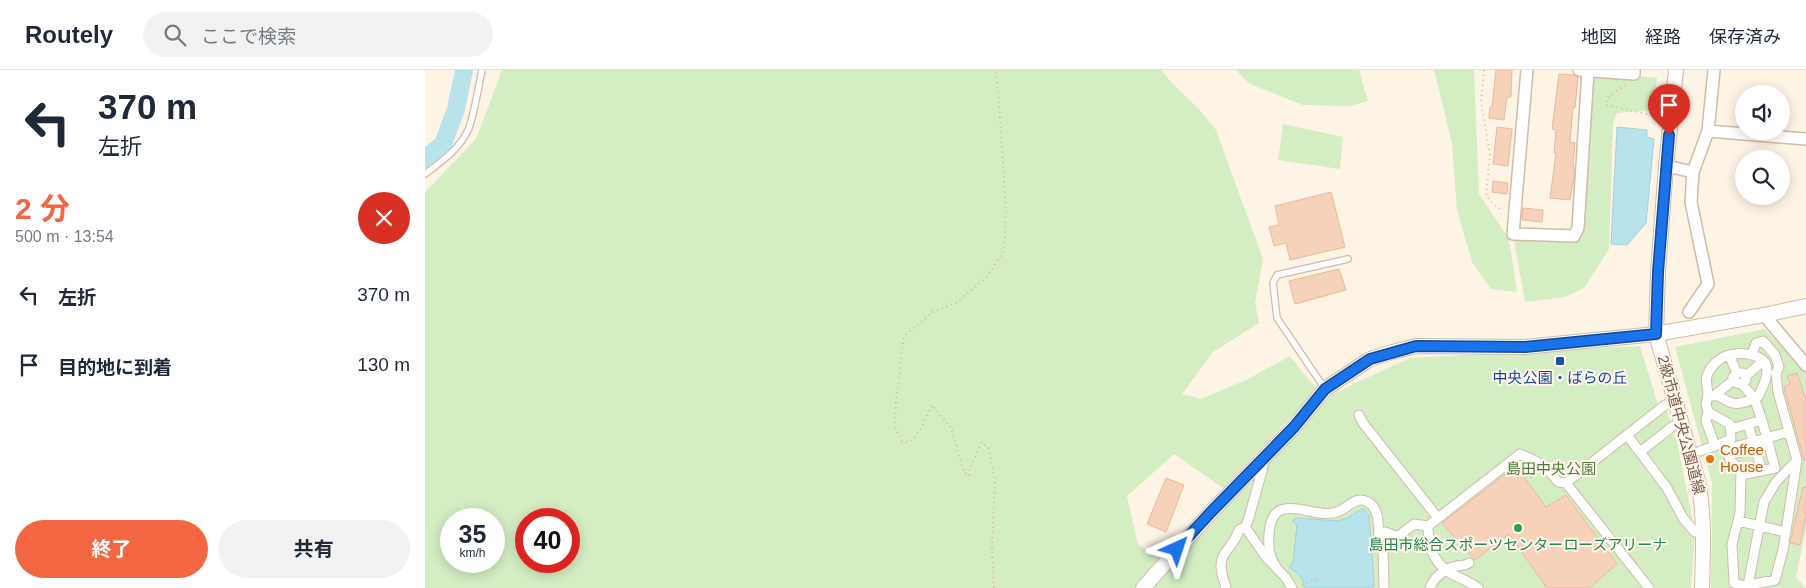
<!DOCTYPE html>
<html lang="ja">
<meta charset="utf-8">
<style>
body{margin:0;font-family:Arial,"Noto Sans JP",sans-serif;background:#f2f2f3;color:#1f2937;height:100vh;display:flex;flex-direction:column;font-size:19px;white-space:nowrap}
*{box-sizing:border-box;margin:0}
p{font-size:16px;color:#747a83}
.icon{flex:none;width:28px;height:28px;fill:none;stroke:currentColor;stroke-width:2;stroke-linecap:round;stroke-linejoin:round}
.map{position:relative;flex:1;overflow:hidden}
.drawer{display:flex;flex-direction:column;background:#fff;width:425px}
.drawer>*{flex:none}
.top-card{background:#fff;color:#1f2937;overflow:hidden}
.buttons{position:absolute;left:1310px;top:15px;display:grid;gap:10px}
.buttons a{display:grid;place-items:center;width:55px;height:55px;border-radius:50%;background:#fff;box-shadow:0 2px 12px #0003;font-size:25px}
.speed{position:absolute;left:15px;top:438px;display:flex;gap:10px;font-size:25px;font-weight:700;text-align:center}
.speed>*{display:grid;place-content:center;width:65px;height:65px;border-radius:50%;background:#fff;box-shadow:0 2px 12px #0003;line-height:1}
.speed small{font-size:12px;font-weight:400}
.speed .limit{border:8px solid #d22;background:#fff;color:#111}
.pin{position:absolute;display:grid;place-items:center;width:42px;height:42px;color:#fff;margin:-51px -21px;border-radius:50% 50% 50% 0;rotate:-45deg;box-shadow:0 0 5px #0007}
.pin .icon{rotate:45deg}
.me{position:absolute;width:55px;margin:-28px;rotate:42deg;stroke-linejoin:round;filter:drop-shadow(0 0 4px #0008)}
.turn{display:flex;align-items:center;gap:18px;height:105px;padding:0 15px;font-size:22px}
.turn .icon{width:65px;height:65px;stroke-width:2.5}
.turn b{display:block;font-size:35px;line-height:42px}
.round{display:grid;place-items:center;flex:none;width:52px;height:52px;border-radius:26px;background:#f2f2f3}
.head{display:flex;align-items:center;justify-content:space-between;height:85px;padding:0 15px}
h1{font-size:30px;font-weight:700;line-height:38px;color:#f26741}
.cta{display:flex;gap:10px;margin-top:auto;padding:10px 15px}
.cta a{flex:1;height:58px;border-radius:30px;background:#f26741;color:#fff;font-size:20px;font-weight:700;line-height:58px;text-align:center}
.cta a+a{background:#f2f2f3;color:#1f2937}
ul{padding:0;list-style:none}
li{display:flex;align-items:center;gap:15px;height:70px;padding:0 15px}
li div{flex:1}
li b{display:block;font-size:19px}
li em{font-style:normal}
header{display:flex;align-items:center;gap:30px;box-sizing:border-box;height:70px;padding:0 25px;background:#fff;border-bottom:1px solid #e0e1e3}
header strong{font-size:24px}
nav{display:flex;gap:28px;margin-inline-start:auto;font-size:18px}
.search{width:350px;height:45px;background:#f2f2f3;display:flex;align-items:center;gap:12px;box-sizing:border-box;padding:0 18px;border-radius:28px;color:#747a83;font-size:19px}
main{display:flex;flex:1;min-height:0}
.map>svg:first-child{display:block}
.green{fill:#d4edc3;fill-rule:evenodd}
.water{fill:#b8e3ea;stroke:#9ed3dd}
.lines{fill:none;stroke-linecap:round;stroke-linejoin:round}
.river{stroke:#b8e3ea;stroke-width:18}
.building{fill:#f6d2bb;stroke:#eab89a}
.service-casing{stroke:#d1bbaa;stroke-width:8}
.pedestrian-casing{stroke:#d1bbaa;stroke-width:11}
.minor-casing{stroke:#d1bbaa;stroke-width:14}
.tertiary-casing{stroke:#d1bbaa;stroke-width:16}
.path{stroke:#dbb59e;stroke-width:2;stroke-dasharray:1 4;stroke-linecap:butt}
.service{stroke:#fff;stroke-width:5.5}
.pedestrian{stroke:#fff;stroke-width:9}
.minor{stroke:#fff;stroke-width:11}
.tertiary{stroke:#fff;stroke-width:14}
.route-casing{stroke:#114b97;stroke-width:12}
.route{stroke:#1a73e8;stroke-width:9}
.transit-dot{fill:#1a4fb4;stroke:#fff8ee;stroke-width:2}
.food-dot{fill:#e8710a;stroke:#fff8ee;stroke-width:2}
.leisure-dot{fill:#2e9e5b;stroke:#fff8ee;stroke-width:2}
.labels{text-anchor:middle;stroke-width:4;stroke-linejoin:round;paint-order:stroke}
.transit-label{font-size:15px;fill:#164399;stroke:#fff8ee}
.street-label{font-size:15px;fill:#7a5948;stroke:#fff8ee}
.food-label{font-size:15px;fill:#c56008;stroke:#fff8ee;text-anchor:start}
.park-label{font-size:15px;fill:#4f7b3c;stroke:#fff8ee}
.leisure-label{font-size:15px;fill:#27864d;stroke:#fff8ee}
</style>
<header>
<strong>Routely</strong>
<div class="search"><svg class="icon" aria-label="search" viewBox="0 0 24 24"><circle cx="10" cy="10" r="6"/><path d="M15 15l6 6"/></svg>ここで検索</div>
<nav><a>地図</a><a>経路</a><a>保存済み</a></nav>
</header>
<main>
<section class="drawer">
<div class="top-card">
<div class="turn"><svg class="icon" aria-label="left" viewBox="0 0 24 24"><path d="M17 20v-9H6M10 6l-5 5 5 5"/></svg><div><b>370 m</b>左折</div></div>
</div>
<div class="head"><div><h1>2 分</h1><p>500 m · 13:54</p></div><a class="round" style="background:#d93025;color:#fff"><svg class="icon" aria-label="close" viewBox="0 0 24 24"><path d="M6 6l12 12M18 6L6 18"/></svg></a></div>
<ul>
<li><svg class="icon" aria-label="left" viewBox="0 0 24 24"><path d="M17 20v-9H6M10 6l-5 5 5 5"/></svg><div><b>左折</b></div><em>370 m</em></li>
<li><svg class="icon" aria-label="arrive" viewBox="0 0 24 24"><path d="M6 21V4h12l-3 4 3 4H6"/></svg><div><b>目的地に到着</b></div><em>130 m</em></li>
</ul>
<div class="cta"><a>終了</a><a>共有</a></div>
</section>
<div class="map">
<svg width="1381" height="518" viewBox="0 0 1381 518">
<rect width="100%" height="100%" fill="#fef4e6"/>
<!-- green -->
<path class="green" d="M77,0H736L747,13L774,39L791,60L838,189L830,232L834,253L788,282L757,324L776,329L823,309L865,286L892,320L798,418L749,384L702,426L713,475L735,486L757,481L907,324L985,288L1215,276L1234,338L1240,335L1251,367L1270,462L1266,518H0V122L51,69ZM26,449H69V491H26ZM101,449H144V491H101Z
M811,0H934L943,31L925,36L878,35L825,14Z
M1009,0H1049L1054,124L1084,169L1092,222L1066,219L1047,192L1032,140L1027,73Z
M1166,1L1232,8L1228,40L1192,43L1188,53L1184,179L1159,218L1140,227L1100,232L1089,170L1157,164Z
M858,54L918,67L915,99L853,90Z
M1340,259L1381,302V459L1371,507L1381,518H1286L1287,413L1250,277Z"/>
<!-- water -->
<path class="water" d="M1192,57L1222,60V67L1229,69L1221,153L1202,175L1186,174Z
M938,438L944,445L949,515L948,518H879C880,508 872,503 864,497L868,492L872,455L867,451L872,448L913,451L922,448Z"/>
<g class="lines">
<!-- river -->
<path class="river" d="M0,89L18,74L31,39L39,0"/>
</g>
<!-- building -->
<path class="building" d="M1071,0H1087L1086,27H1082L1079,50L1064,48L1065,37H1067Z
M1134,4L1149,5L1153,7L1150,38L1148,37L1145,72L1150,73L1148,95L1149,96V108L1145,130L1125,128L1131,83H1129L1131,60L1127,59Z
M1072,57L1087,59L1083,96L1068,94Z
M1068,111L1083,113L1082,124L1067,122Z
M906,122L920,177L865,190L861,173L849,176L844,157L854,155L850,136Z
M1098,138L1118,140L1117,152L1097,150Z
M914,199L921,220L870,234L864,211Z
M1372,303L1381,330V390H1379L1359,317L1365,314L1362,306Z
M1091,396L1121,437L1141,425L1192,494L1164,518H1122L1084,464L1050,490L1017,453Z
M741,408L759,415L741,462L722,454Z
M1378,417L1381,418V444L1375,475L1365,473Z"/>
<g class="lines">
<!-- service casing -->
<g class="service-casing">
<path id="service" d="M0,104C16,92 36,78 44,58C50,40 53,19 57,0
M900,319L852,248L848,213L852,205L923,189"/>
</g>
<!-- pedestrian casing -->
<g class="pedestrian-casing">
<path id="pedestrian" d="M1304,285L1312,303H1318L1321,306V310L1317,314L1312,313L1308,307L1312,303
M1321,306L1338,291
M1291,324L1309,310
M1283,342L1305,354L1306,369L1299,372
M934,345L938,353L1013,448
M1323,354L1337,401
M1306,359L1337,350L1329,328L1317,314
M1202,365L1242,418L1258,448L1270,462
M1290,376L1299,372L1305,390L1316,401L1315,443L1307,474L1309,513L1319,516L1350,510L1358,480L1372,390L1353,322L1351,303L1354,297L1350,285L1338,271L1331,273L1327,284
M1303,379L1363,362
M1275,381L1290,376L1281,351L1283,342L1281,334C1287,320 1277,313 1284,301C1287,295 1295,288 1301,286C1314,281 1343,283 1342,301C1342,310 1337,319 1333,327C1326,330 1316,335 1308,333C1299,331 1296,324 1285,326
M1215,382L1248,356
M1304,385L1335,377
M1316,405L1350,398L1337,350
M1141,413L1240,335
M1313,451L1361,462
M820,457L823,451L838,397
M851,497C844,486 843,477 844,464C847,417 889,451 912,442C923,438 931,425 943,432C955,439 953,456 954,467L960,462L973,467
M1323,515L1339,432L1351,412L1372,390
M801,518C798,507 792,494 800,483C806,474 810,472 814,460L820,457L841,487L861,508L867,518
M959,518L958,478L989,454L1003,456
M1005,518C1009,507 1020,498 1032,496C1037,495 1040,496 1044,493
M1053,518C1044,511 1034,508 1025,503C1008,492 1003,476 1003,456L1095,384C1112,391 1122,396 1133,412L1141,413L1224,518"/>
</g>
<!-- minor casing -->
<g class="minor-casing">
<path id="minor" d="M1102,0L1088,164L1149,166L1153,158L1163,1
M1154,0L1209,4V0
M1283,61L1381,69
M1241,96L1268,102
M1264,242L1283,214L1266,132L1268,102L1283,61L1289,0
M1339,245L1381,295"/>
</g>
<!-- tertiary casing -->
<g class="tertiary-casing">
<path id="tertiary" d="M1251,0L1241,96L1233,202L1231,264L1339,245L1381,236
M718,518L787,441L869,357L900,319L945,289L967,282L991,276L1099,277L1231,264L1273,411C1280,446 1278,482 1277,518"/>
</g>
<!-- path -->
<path class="path" d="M1059,0L1056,31L1065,85L1061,126L1070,135L1078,141
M1200,15L1182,28L1181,35L1235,47
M877,515L895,508
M569,518L567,478L570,412L564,379L557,372L545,397L544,406L539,403L526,358L507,335C499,348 497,364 484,372L476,371L470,357L471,330L479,266L508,242L532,232L561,208L579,181L581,144L576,60L571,0"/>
<!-- service -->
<use href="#service" class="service"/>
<!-- pedestrian -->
<use href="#pedestrian" class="pedestrian"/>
<!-- minor -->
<use href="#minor" class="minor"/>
<!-- tertiary -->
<use href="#tertiary" class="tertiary"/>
</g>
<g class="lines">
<!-- route casing -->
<g class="route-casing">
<path id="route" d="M752,479L787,441L869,357L900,319L945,289L991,276L1100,277L1231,264L1233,202L1244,65"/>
</g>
<!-- route -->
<use href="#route" class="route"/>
</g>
<!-- markers -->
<rect class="transit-dot" x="1130" y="286" width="10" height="10" rx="2.5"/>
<circle class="food-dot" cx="1285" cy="389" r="5"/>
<circle class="leisure-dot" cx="1093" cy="458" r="5"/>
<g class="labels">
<!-- transit labels -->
<g class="transit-label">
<text x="1135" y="313">中央公園・ばらの丘</text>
</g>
<!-- street labels -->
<g class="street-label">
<text transform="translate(1256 355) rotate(75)" y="5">2級市道中央公園道線</text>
</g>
<!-- food labels -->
<g class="food-label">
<text x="1295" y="385">Coffee<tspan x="1295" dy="17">House</tspan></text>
</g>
<!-- park labels -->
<g class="park-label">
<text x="1126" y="404">島田中央公園</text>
</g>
<!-- leisure labels -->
<g class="leisure-label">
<text x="1093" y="480">島田市総合スポーツセンターローズアリーナ</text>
</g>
</g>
</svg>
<div class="buttons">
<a><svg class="icon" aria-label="sound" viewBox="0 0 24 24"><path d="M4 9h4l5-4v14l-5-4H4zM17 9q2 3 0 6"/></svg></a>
<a><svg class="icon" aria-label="search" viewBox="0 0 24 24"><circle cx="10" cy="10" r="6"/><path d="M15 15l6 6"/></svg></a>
</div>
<div class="speed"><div>35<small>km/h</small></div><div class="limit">40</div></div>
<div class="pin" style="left:1244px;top:65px;background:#d93025"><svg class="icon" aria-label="arrive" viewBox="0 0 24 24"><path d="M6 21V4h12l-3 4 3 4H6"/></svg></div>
<svg class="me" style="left:752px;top:479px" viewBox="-20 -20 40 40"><path d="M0-17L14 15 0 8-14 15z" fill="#1a73e8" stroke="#fff" stroke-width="4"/></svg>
</div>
</main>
